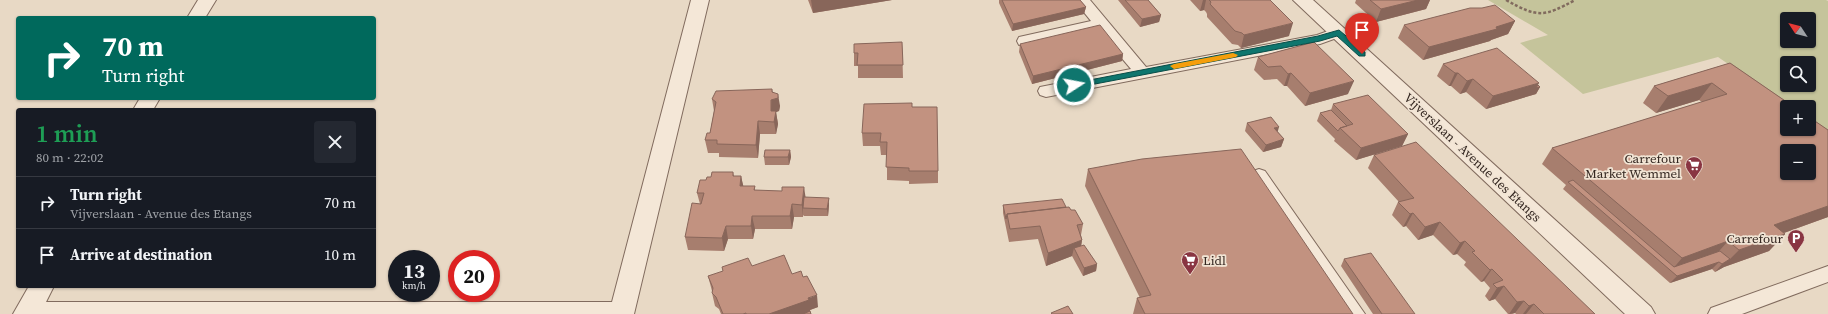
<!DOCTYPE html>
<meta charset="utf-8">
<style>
body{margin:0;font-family:"Source Serif 4",serif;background:#242831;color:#f1f3f6;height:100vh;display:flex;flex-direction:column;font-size:15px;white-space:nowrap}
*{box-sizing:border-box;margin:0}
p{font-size:13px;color:#9ea1a6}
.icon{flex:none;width:22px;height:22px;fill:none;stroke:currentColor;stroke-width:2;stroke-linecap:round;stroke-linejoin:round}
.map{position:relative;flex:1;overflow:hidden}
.details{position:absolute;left:16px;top:108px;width:360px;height:180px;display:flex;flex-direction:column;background:#171b24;border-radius:4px;box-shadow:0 1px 3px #0004}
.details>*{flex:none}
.guide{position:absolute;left:16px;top:16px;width:360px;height:84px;border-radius:4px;box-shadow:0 1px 3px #0004;background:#00695c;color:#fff;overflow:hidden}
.needle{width:26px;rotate:306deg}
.controls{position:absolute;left:1780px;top:12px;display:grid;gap:8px}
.controls a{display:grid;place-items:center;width:36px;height:36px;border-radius:4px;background:#171b24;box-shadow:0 1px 3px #0004;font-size:20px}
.speed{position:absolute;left:388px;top:250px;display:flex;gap:8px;font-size:20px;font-weight:700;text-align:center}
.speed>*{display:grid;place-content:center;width:52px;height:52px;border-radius:50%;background:#171b24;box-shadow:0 1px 3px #0004;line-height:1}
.speed small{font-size:10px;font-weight:400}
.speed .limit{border:6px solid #d22;background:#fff;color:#111}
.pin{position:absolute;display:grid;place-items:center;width:34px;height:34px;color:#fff;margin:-41px -17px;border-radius:50% 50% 50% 0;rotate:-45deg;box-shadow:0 0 4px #0007}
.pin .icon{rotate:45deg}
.me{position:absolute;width:44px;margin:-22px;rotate:79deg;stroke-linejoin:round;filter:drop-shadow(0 0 3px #0008)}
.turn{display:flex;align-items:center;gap:14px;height:84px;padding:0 20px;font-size:18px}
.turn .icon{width:52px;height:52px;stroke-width:2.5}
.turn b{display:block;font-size:28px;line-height:34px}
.round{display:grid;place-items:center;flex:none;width:42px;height:42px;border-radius:4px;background:#242831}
.head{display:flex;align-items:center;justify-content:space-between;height:68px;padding:0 20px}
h1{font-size:24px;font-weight:600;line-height:30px;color:#1e9e55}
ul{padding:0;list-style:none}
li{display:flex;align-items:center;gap:12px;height:52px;padding:0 20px;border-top:1px solid #363941}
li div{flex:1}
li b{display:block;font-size:15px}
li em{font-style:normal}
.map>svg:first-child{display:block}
.green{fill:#c5c49b;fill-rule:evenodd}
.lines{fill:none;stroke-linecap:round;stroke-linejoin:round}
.service-casing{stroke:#816b5e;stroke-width:2}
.minor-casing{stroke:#816b5e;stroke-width:2}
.path{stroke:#816b5e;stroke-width:2.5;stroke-dasharray:3 2;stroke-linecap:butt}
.service{fill:#f4e7d7;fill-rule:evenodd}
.minor{fill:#f4e7d7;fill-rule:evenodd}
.wall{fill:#a77e6e}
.shaded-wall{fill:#88665a}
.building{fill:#c29280;stroke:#88665a;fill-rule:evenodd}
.route{fill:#0f766e;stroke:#0a4d48}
.slow{fill:#f59e0b}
.labels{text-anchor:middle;stroke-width:3.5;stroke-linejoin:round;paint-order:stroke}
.street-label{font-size:13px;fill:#332620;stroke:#f1e4d4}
.poi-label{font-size:13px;fill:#332620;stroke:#f1e4d4;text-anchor:end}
</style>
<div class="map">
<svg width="1828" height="314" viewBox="0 0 1828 314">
<rect width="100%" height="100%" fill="#e8d9c5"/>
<!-- green -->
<path class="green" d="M1488,0H1826L1828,1V132L1809,119V107H1791L1718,57L1583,94L1520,43L1548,35ZM1787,19H1809V41H1787ZM1787,63H1809V85H1787Z"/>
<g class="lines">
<!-- service casing -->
<g class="service-casing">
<path id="service" d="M1074,0H1090L1146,67L1317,35L1339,27L1345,29L1347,32L1345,35L1320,44L1046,97L1040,95L1038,91L1040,87L1131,69L1097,29L1025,46L1019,45L1017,41L1019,37L1091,21Z
M1259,169L1265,171L1365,314H1344L1253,181L1250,176L1253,171Z
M1828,266V282L1742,314H1708L1711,308Z"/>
</g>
<!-- minor casing -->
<g class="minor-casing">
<path id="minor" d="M198,0H216L205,18H187Z
M691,0H709L634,314H13L29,286H54L46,302H612Z
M1293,0H1313L1651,307L1655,314H1625Z
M140,98H160L153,110H133Z"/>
</g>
<!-- path -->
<path class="path" d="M1506,0C1538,18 1544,17 1575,0"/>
<!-- service -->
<use href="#service" class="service"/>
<!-- minor -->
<use href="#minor" class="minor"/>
</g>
<!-- wall -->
<path class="wall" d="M808,0H892L813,13Z
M999,0H1080L1086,7L1084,14L1012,31L999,3Z
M1118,0H1148L1161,15L1159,22L1140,27Z
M1190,0H1270L1289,36L1241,48L1238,45L1232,44L1207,17V14L1206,12L1204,10L1200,11Z
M1356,0H1430L1426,9L1376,22L1355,3Z
M1515,21L1508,34L1491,40L1490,41L1423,60L1398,38L1404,25Z
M902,42L903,78H858V66H854V53Z
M1314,42L1348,94L1305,106L1287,86H1284L1277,79L1264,80L1254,70L1258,57Z
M1020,44L1123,54L1122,61L1032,84L1019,52Z
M1730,63L1828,130V217L1784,233L1785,234L1769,251L1724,267L1715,272L1712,269L1670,283L1563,189L1566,185L1542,164L1552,148L1702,102L1699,100L1656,113L1643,103L1654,86Z
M1443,64L1538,85L1540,87L1536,94L1486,109L1466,92L1460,94L1451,86H1449L1437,76Z
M773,92L780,106L779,111L776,112L778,124L776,134H760L758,158L719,157V153H708L705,140L710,133L714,111L712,99Z
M1333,104L1408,134L1402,146L1356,160L1334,141L1335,139L1317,121L1320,113L1331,110Z
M912,107L938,171V183L909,184V181L887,180V155H881L880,146H863L862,133Z
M1247,123L1278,132L1284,139L1281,147L1263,152L1245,131Z
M790,150L791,157L789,165H765L764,157Z
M1374,155L1595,314H1516L1515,313L1512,314H1508L1495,299L1489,301L1485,296L1490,288L1484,281L1481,282L1464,265L1466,262L1457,254L1453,255L1433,235L1418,240L1406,226L1403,227L1392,215L1398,202H1399L1368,168Z
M1088,169L1353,314H1133L1137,298H1140L1085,186Z
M733,172L734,176H741L743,186H755V190L806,197L829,205L828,216H804L803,215V217H794L792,229H755L753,239H728L724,251L688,250L685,237L700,204L697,193L711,177Z
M1003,205L1066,207L1071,210L1083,224L1081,235L1082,240L1081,246L1097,264L1096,271L1083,276L1072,256L1046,266L1038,239L1009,242L1003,213Z
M1344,259L1415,314H1373L1341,266Z
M752,266L792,274L818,307L810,310L811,314H721L719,309L715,306L712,293V291L708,276Z"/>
<!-- shaded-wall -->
<path class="shaded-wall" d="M811,0H892L813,13Z
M1203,0H1206L1204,10L1200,11Z
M1418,0H1430L1426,9L1376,22L1381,9Z
M1086,7L1084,14L1012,31L1013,24Z
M1161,15L1159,22L1140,27L1142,19Z
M1515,21L1508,34L1491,40L1490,41L1423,60L1429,47Z
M1293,23L1289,36L1241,48L1244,35Z
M1123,54L1122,61L1032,84L1033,76Z
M1291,73L1287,86H1284L1288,74Z
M1455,73H1458L1451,86H1449Z
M1473,79L1466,92L1460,94L1467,81Z
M1354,81L1348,94L1305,106L1310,93Z
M1539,83L1536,88L1540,87L1536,94L1486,109L1493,96Z
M1712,83L1699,100L1656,113L1668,96Z
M772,89L774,100L778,94L780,106L779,111L776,112L778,124L776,134L774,122L771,111Z
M758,121L760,134L758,158L756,145Z
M1279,127L1277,134L1274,128Z
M1408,134L1402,146L1356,160L1361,148Z
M1284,139L1281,147L1263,152L1266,145Z
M790,150L791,157L789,165L788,157Z
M741,176L744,189L740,186Z
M804,187L806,200L803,208V217L802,205Z
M829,198V205L828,216L827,209Z
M792,204L794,217L792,229L790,216Z
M1828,206V217L1759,242L1774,225Z
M1413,213L1406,226L1403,227L1410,214Z
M752,216L755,229L753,239L751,226Z
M1440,222L1433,235L1418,240L1425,227Z
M726,226L728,239L724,251L722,238Z
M1785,234L1769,251L1724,267L1715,272L1722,264L1730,259L1739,250Z
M1082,240L1080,253L1074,248L1072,256L1046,266L1048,253Z
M1465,241L1457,254L1453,255L1460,243Z
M1728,241L1713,258L1671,271L1682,258Z
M1719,262L1712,269L1670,283L1677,276Z
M1097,264L1096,271L1083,276L1084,268Z
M1492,269L1484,281L1481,282L1490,270Z
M1504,286L1495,299L1489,301L1497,288Z
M817,295L818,307L810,310V312L806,314H769Z
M1524,301L1515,313L1509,314L1517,302Z
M1534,304L1526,314H1523L1529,306Z"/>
<!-- building -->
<path class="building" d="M1002,0H1080L1086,7L1013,24Z
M1125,0H1148L1161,15L1142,19Z
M1209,0H1270L1293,23L1244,35L1242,33L1235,31L1210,4L1211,2Z
M1370,0H1418L1381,9Z
M1495,5L1515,21L1496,27L1497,29L1429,47L1404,25L1470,8H1482Z
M1100,25L1123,54L1033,76L1020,44Z
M902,42L903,65H857L858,53H854V44Z
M1314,42L1354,81L1310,93L1291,73L1288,74L1281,66L1268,67L1258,57Z
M1497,48L1539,83L1493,96L1473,79L1467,81L1458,73H1455L1443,64Z
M1730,63L1794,107H1787V129H1809V117L1828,130V206L1774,225L1785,234L1739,250L1728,241L1682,258L1552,148L1727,94L1712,83L1668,96L1654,86ZM1787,151H1809V173H1787Z
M1538,85L1540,87L1536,88Z
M772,89V92L778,94V98L771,100V111H776L774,122L758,121L756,145L717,144V140H705L707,133H710L716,102L712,99L716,91Z
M1368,95L1408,134L1361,148L1340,128L1353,124L1333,104Z
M912,103V107H937L938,171H909V168L886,167L887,142H880L881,133H862L864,104Z
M1331,110L1347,126L1340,128L1338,131L1320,113Z
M1271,117L1279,127L1274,128L1284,139L1266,145L1247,123Z
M1416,142L1595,314H1544L1534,304L1529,306L1524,301L1517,302L1504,286L1497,288L1493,284L1503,280L1492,269L1490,270L1472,252L1475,251L1465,241L1460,243L1440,222L1425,227L1413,213L1410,214L1398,202L1414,198L1374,155Z
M1241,149L1353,314H1145L1137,298L1151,295L1088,169L1142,159Z
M765,150H790L788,157H764Z
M712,172H733V176H741L740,186H755L754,190L782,191V187H804L802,205L792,204L790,216H752L751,226H726L722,238L685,237L692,203L701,204L704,193H697L700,180H706L707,177H711Z
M1573,180L1674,267L1720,251L1730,259L1722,264L1719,262L1677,276L1568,182Z
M804,197L829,198L827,209L803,208Z
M1062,199L1066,207L1007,214L1006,219L1003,205Z
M1069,207L1071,210H1075L1083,224L1077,225L1082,240L1048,253L1040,226L1010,229L1007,214Z
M1084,245L1097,264L1084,268L1074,248Z
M1371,253L1415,314H1382L1344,259Z
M784,255L792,274L801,271L803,277L807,276L817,295L808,298L809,300L769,314H746V313L743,314H723L716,297L712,293L713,288L708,276L723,271L722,267L748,258L752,266Z
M1068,306L1073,314H1052L1051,313Z
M810,311L811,314H803Z"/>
<!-- route -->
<path class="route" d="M1339,30L1365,52V56H1359L1337,36L1320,41L1074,88L1069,85L1074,83L1318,36Z"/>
<!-- slow -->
<path class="slow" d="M1233,53L1238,55L1236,57L1174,69L1170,66L1174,64Z"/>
<!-- icons -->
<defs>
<g id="supermarket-pin" transform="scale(0.9)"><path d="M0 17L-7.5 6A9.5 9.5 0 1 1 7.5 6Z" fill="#893542" stroke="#f1e4d4"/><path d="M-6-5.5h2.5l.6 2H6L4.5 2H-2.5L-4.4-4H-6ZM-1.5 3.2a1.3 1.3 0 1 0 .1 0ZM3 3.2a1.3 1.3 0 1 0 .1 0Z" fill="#fff"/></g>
<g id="parking-pin" transform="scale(0.9)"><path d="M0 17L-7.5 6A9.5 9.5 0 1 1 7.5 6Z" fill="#893542" stroke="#f1e4d4"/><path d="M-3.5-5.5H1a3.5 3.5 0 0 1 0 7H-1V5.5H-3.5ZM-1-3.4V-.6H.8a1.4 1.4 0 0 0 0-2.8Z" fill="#fff"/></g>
</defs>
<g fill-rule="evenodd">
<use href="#supermarket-pin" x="1694" y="165"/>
<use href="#parking-pin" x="1796" y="238"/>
<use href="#supermarket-pin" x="1190" y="260"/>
</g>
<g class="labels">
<!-- street labels -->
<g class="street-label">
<text transform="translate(1473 157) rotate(43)" y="5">Vijverslaan - Avenue des Etangs</text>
</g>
<!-- poi labels -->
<g class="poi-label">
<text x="1681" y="163">Carrefour<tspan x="1681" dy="15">Market Wemmel</tspan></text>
<text x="1783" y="243">Carrefour</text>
<text x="1203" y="265" text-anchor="start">Lidl</text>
</g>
</g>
</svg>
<div class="controls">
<a><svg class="needle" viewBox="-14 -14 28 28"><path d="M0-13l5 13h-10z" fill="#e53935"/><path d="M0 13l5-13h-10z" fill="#9ea1a6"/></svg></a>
<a><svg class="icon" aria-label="search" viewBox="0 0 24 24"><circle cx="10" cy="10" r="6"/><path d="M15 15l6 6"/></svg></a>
<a>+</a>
<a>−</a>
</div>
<div class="speed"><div>13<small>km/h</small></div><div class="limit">20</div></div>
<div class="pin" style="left:1362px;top:54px;background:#d93025"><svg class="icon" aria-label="arrive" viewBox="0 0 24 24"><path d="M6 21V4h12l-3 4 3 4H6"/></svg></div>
<svg class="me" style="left:1074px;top:85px" viewBox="-20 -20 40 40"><circle r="17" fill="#0f766e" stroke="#fff" stroke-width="3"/><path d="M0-11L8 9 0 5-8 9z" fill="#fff"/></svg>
<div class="guide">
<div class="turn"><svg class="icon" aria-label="right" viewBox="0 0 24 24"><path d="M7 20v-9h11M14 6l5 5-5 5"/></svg><div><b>70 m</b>Turn right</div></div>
</div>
<section class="details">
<div class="head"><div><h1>1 min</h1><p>80 m · 22:02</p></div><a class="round"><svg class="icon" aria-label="close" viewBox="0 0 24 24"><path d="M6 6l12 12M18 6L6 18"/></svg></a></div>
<ul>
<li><svg class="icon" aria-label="right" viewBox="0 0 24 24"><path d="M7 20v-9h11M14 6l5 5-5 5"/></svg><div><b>Turn right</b><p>Vijverslaan - Avenue des Etangs</p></div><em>70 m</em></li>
<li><svg class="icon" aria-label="arrive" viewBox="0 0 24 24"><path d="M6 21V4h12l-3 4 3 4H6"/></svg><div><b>Arrive at destination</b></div><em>10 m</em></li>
</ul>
</section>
</div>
